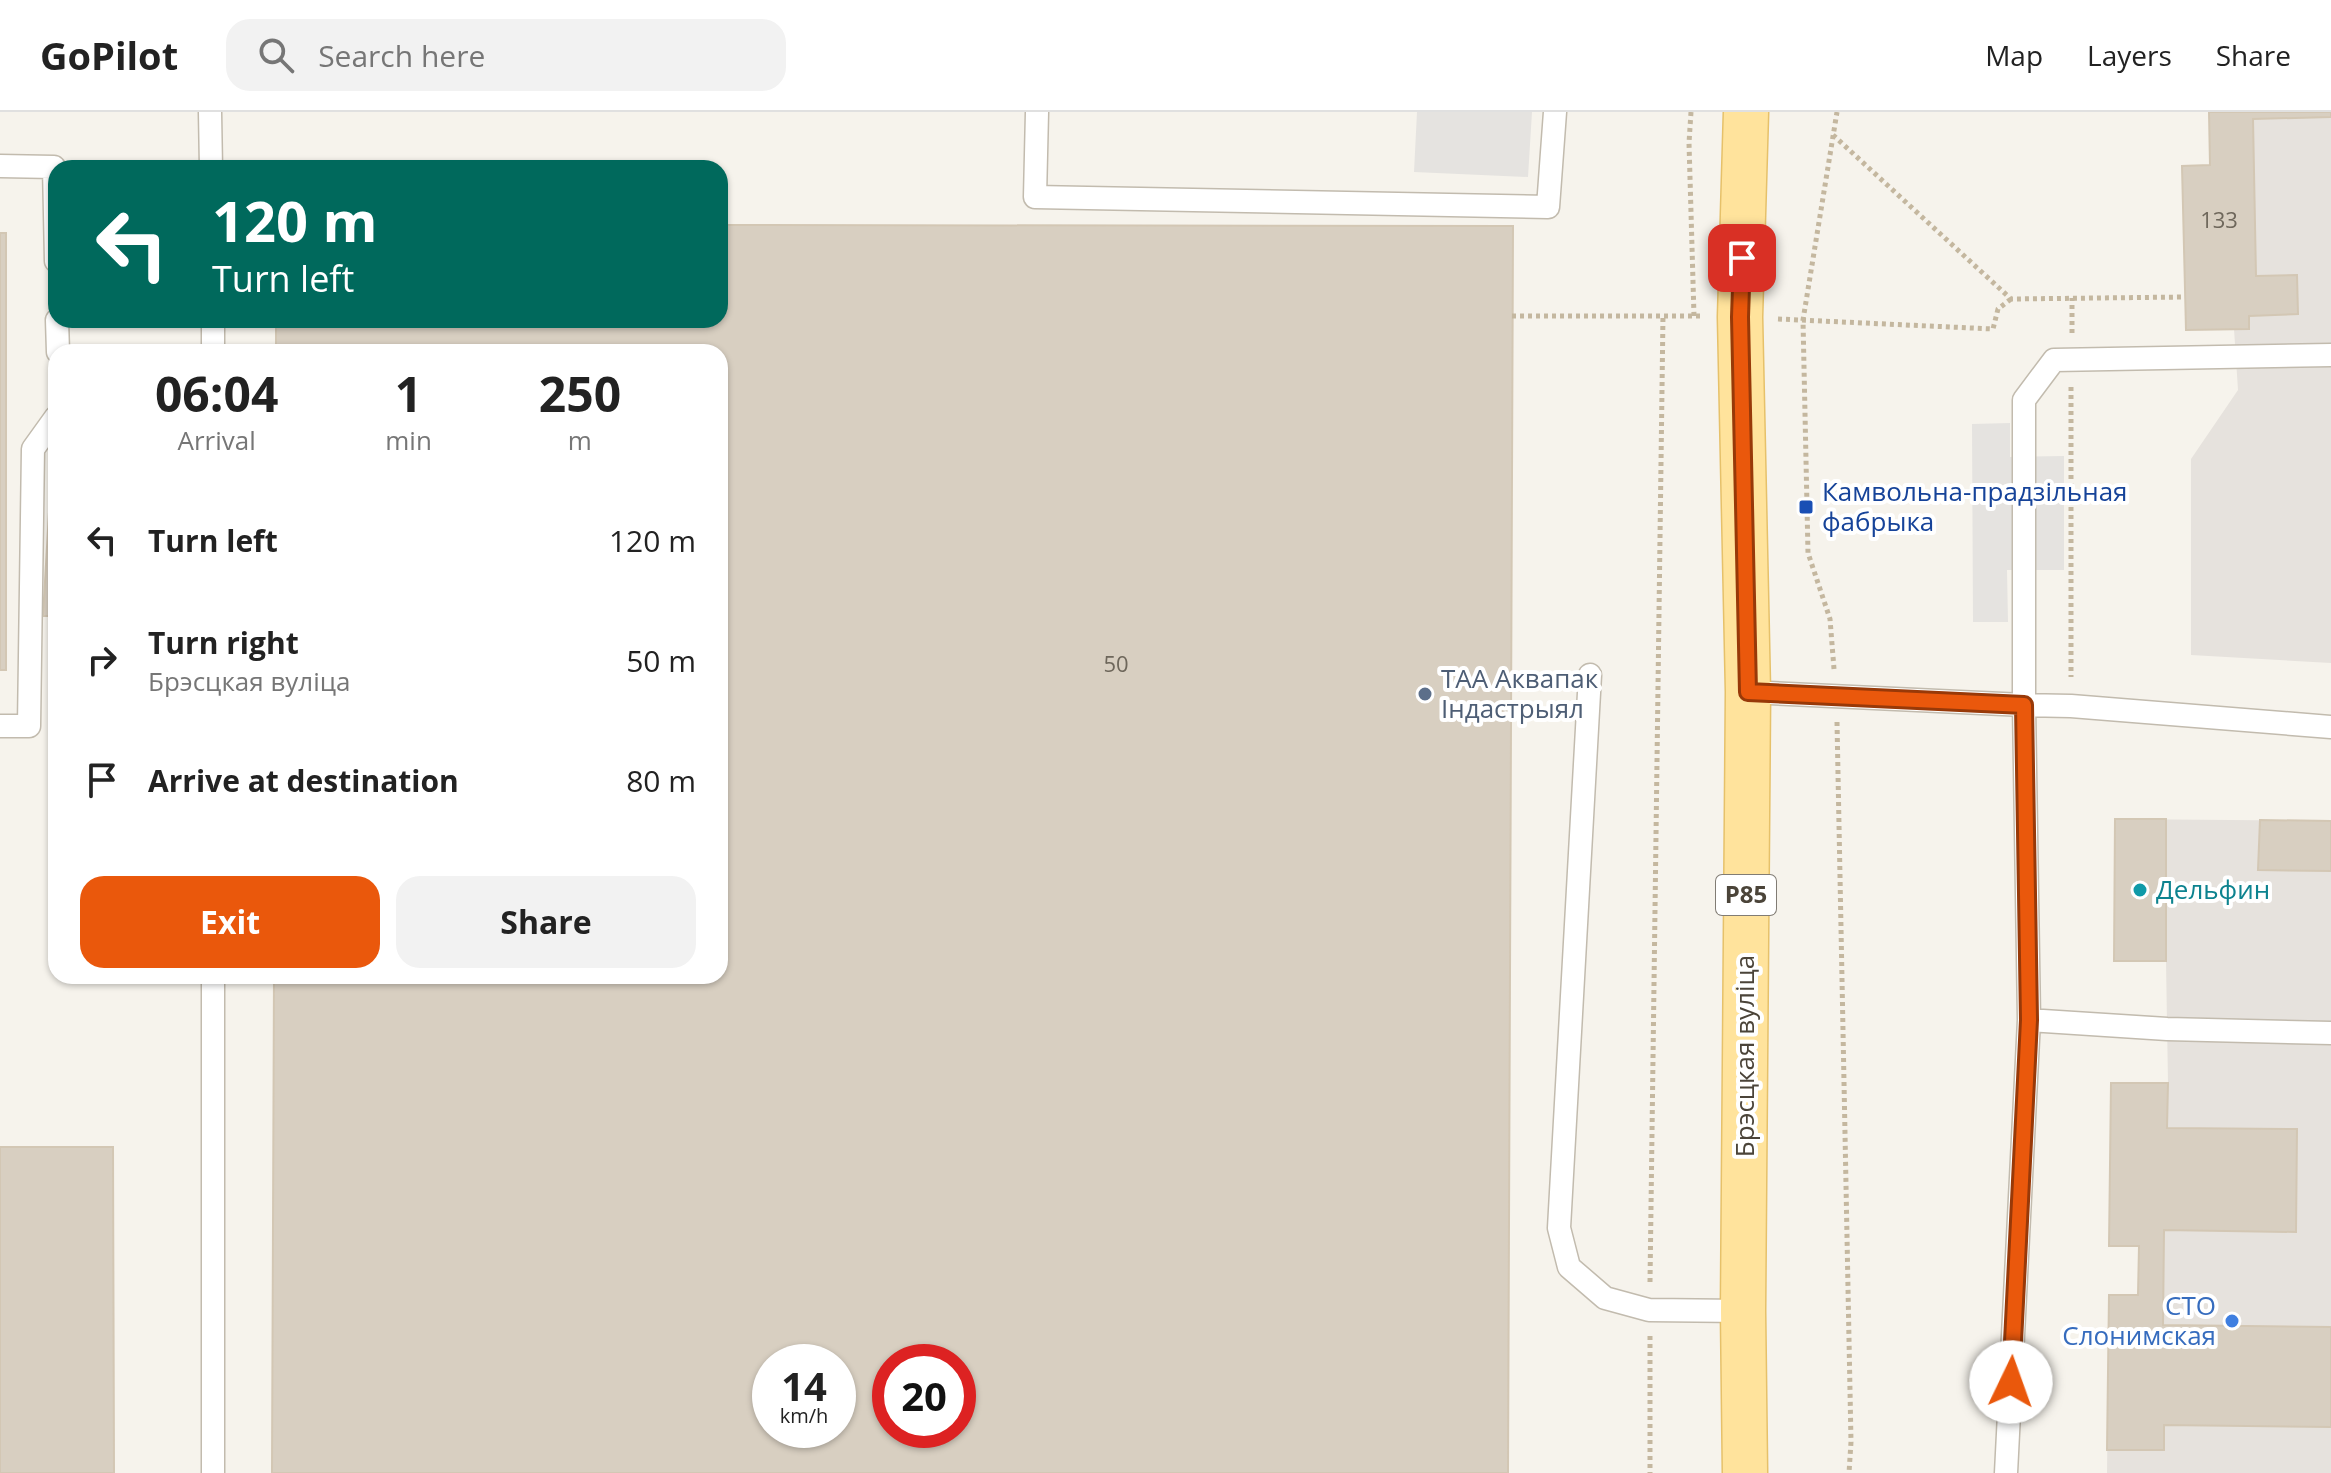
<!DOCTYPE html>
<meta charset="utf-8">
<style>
body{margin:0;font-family:"Open Sans",sans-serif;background:#f2f2f2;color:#222;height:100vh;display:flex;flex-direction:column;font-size:30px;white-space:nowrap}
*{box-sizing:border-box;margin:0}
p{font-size:26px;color:#767676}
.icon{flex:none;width:44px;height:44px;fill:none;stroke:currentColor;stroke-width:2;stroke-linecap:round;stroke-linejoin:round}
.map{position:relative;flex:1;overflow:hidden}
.panel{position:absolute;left:48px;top:232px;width:680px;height:640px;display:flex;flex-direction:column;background:#fff;border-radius:24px;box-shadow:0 2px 6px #0004}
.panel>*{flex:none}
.hud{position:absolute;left:48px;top:48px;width:680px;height:168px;border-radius:24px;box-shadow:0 2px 6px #0004;background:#00695c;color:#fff;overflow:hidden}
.speed{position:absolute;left:752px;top:1232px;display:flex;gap:16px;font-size:40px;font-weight:700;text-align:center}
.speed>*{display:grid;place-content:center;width:104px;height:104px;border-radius:50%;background:#fff;box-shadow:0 2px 6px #0004;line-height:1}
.speed small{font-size:20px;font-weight:400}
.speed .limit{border:12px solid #d22;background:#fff;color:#111}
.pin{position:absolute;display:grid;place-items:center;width:68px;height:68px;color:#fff;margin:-34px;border-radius:16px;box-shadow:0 4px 12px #0006}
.me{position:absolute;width:88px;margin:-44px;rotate:3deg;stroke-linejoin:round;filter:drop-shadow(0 0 6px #0008)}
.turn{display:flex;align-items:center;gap:28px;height:168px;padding:0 32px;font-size:36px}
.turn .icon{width:104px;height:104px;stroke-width:2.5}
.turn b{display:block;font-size:56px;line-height:68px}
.eta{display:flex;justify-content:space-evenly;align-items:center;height:136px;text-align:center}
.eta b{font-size:48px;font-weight:700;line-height:56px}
.action{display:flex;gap:16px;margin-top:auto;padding:16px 32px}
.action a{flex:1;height:92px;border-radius:24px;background:#ea580c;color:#fff;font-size:32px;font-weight:700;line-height:92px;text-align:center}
.action a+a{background:#f2f2f2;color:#222}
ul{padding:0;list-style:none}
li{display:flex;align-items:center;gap:24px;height:120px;padding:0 32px}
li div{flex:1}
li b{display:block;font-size:30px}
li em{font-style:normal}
header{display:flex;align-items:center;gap:48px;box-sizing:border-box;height:112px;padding:0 40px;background:#fff;border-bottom:2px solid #e0e0e0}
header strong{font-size:38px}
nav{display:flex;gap:44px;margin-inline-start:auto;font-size:28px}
.search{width:560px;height:72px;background:#f2f2f2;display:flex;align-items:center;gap:20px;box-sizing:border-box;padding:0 28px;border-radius:24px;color:#767676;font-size:30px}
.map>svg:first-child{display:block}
.industrial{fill:#e6e2dd}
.parking{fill:#e5e3e0}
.building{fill:#d8cfc1;stroke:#d3c7b4;stroke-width:2;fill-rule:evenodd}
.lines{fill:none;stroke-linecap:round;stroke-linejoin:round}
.service-casing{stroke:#c2bbae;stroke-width:25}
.primary-casing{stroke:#e6c16a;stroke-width:47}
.path{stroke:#c4b79f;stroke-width:5;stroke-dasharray:4 4;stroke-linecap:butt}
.service{stroke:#fff;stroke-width:22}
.primary{stroke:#ffe39c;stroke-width:44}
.route-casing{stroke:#983908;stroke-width:20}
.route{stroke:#ea580c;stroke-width:14}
.transit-dot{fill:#1a4fb4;stroke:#fff;stroke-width:3}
.service-dot{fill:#5c6f8a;stroke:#fff;stroke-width:3}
.culture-dot{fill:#0f9aa8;stroke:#fff;stroke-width:3}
.shop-dot{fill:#3f7fe0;stroke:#fff;stroke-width:3}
.labels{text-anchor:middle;stroke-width:8;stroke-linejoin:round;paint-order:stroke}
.number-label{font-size:22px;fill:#6e675b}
.shield{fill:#fff;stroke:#817c74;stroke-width:2}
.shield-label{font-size:24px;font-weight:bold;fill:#4b4439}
.transit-label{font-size:26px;fill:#164399;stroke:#fff;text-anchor:start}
.service-label{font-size:26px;fill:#4e5e75;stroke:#fff;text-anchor:start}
.culture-label{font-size:26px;fill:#0d838f;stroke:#fff;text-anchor:start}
.street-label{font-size:26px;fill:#4b4439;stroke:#fff}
.shop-label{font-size:26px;fill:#366cbe;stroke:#fff;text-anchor:end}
</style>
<header>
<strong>GoPilot</strong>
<div class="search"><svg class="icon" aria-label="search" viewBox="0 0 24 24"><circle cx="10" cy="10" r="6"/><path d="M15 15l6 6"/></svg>Search here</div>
<nav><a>Map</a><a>Layers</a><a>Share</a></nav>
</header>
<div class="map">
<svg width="2331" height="1361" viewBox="0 0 2331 1361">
<rect width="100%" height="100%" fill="#f6f3ec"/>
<!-- industrial -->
<path class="industrial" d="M2209,0H2331V551L2191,543V347L2238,278L2234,217L2186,218L2182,54L2210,53Z
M2115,707L2331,709V1361H2107L2109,1183H2138L2139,1134H2109L2111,971H2168L2166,849H2114Z"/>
<!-- parking -->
<path class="parking" d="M1417,0H1532L1528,65L1414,60Z
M2010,311V345L2064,344V458H2007L2008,510H1973L1972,312Z"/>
<!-- building -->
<path class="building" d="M2209,0H2331V5L2253,7L2256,164L2297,163L2298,202L2249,204V217L2186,218L2182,54L2210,53Z
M720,113L1513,114L1508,1361H272L274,864H720V240H276V208H720ZM770,1250H838V1318H770ZM890,1250H958V1318H890Z
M0,121H6V558H0Z
M50,383H56V504H43Z
M2115,707H2166V849H2114Z
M2260,708L2331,709V759L2258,758Z
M2111,971H2168L2167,1016L2297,1017L2296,1120L2164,1118L2163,1213L2331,1215V1315L2164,1313V1338H2107L2109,1183H2138L2139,1134H2109Z
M0,1035H113L114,1361H0Z"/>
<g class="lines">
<!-- service casing -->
<g class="service-casing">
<path id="service" d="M210,0L211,56
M1037,0L1035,85L1548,95L1555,0
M0,54L54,55L56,149
M57,208L58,240
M213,208V240
M2331,243L2054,248L2024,288V593L2071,594L2331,615
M1590,563L1559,1116L1569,1155L1605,1186L1649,1198L1743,1199
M1748,580L2024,593L2029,908L2006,1361
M0,614H29L33,337L56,305
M2029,908L2167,917L2331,921
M213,1361V864"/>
</g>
<!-- primary casing -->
<g class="primary-casing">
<path id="primary" d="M1745,1361L1743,1199L1748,580L1740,205L1746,0"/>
</g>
<!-- path -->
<path class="path" d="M1691,0L1689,31L1694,204
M1833,23L2011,187L2185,185
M1512,204H1701
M1778,207L1993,217L1998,197L2011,187
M2072,221V186
M2071,275V565
M1834,557L1830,507L1808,441L1803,208L1837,0
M1837,610L1851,1330L1849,1361
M1650,1170L1663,203
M1650,1224V1361"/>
<!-- service -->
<use href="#service" class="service"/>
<!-- primary -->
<use href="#primary" class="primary"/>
</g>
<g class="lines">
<!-- route casing -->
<g class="route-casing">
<path id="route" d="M1742,146L1740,205L1748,580L2024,593L2029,908L2011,1270"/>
</g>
<!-- route -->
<use href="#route" class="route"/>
</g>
<!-- markers -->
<rect class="transit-dot" x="1798" y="387" width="16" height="16" rx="4"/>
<circle class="service-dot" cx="1425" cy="582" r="8"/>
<circle class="culture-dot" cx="2140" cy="778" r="8"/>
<circle class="shop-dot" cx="2232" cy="1209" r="8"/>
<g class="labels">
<!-- number labels -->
<g class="number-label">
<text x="2219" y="116">133</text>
<text x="1116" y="560">50</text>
</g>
<!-- shield labels -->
<rect class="shield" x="1716" y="763" width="60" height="40" rx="6"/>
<g class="shield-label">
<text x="1746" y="791">Р85</text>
</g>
<!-- transit labels -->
<g class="transit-label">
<text x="1822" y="389">Камвольна-прадзільная<tspan x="1822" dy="30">фабрыка</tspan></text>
</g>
<!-- service labels -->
<g class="service-label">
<text x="1441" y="576">ТАА Аквапак<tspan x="1441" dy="30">Індастрыял</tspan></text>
</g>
<!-- culture labels -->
<g class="culture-label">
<text x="2156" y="787">Дельфин</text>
</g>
<!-- street labels -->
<g class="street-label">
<text transform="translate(1745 944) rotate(-90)" y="9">Брэсцкая вуліца</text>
</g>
<!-- shop labels -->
<g class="shop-label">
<text x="2216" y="1203">СТО<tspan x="2216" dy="30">Слонимская</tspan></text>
</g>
</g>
</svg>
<div class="speed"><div>14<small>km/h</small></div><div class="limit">20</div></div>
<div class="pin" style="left:1742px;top:146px;background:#d93025"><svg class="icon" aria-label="arrive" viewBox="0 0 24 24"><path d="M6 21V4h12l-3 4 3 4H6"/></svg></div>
<svg class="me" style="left:2011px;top:1270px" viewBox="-20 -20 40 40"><circle r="19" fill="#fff"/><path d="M0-13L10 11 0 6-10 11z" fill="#ea580c"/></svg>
<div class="hud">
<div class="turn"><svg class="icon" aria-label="left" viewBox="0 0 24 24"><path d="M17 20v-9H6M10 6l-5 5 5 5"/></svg><div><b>120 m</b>Turn left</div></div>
</div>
<section class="panel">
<div class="eta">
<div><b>06:04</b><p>Arrival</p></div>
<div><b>1</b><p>min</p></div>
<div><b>250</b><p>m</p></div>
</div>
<ul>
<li><svg class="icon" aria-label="left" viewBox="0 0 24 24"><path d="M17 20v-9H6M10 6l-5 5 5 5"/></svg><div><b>Turn left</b></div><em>120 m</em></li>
<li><svg class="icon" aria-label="right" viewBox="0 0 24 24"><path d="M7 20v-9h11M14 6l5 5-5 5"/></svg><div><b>Turn right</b><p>Брэсцкая вуліца</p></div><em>50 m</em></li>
<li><svg class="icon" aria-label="arrive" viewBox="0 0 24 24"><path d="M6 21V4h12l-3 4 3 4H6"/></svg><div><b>Arrive at destination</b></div><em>80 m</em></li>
</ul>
<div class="action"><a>Exit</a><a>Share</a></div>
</section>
</div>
